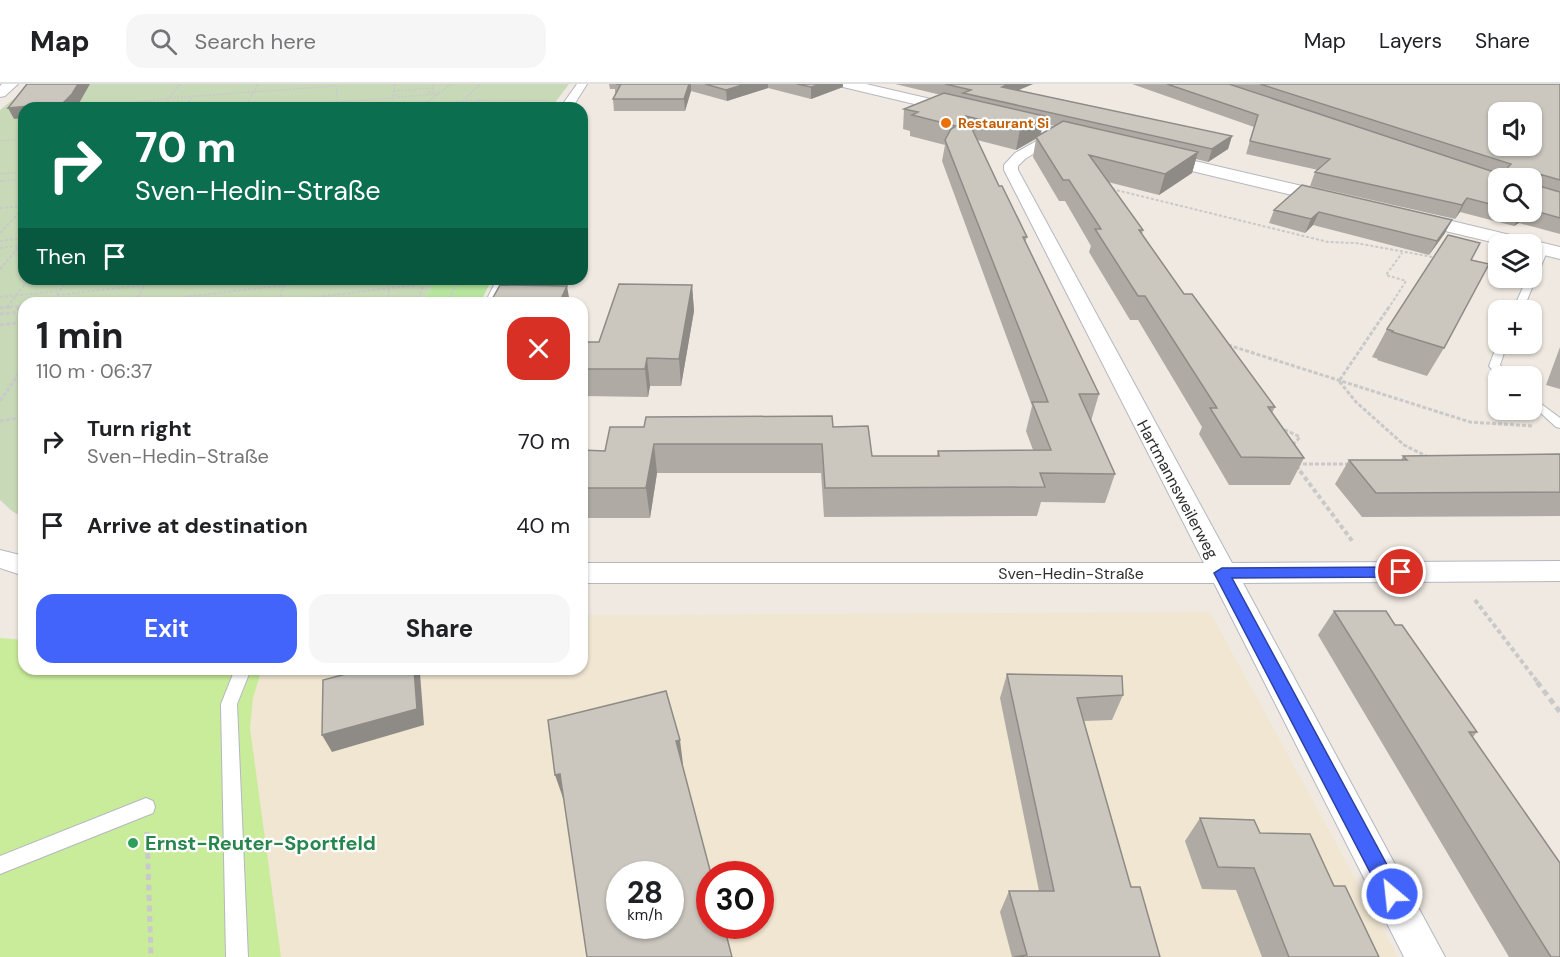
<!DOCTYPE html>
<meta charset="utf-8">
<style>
body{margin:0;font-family:"DM Sans",sans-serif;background:#f6f6f6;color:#202124;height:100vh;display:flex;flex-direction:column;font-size:22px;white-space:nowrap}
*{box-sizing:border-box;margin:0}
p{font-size:20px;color:#757577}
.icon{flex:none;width:33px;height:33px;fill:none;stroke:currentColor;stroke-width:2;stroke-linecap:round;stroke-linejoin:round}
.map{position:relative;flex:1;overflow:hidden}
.sheet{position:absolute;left:18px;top:213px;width:570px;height:378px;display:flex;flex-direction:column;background:#fff;border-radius:18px;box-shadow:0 2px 4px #0004}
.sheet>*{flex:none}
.hud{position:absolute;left:18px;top:18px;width:570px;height:183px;border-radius:18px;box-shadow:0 2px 4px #0004;background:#0b6e4f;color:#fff;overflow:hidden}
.controls{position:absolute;left:1488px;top:18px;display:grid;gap:12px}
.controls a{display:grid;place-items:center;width:54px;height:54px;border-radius:12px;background:#fff;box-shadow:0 2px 4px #0004;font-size:30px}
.speed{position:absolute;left:606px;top:777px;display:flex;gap:12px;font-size:30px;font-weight:700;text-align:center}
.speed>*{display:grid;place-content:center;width:78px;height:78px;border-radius:50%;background:#fff;box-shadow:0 2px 4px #0004;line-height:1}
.speed small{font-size:15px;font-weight:400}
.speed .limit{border:9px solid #d22;background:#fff;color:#111}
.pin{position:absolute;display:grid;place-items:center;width:51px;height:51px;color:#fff;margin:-26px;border:3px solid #fff;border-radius:50%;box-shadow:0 2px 6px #0007}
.me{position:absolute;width:66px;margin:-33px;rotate:332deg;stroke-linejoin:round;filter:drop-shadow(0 0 4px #0008)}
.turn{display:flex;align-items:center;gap:21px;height:126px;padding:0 18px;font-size:27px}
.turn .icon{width:78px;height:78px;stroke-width:2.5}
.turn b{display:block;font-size:42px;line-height:51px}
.then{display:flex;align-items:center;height:57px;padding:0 18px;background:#0003;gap:12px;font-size:22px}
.round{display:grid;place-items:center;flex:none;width:63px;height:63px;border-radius:18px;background:#f6f6f6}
.summary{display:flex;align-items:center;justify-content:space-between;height:102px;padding:0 18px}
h1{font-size:36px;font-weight:700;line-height:45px}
.primary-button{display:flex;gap:12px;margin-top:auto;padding:12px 18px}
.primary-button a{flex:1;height:69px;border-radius:18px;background:#4264fb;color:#fff;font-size:24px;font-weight:700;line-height:69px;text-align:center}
.primary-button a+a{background:#f6f6f6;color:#202124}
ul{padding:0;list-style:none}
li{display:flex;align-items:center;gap:18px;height:84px;padding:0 18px}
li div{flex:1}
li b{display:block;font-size:22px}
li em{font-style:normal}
header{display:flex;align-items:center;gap:36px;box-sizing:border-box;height:84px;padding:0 30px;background:#fff;border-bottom:2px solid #e0e0e0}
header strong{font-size:28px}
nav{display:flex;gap:33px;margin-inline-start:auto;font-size:21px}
.search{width:420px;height:54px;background:#f6f6f6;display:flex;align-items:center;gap:15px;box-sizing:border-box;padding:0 21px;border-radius:18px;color:#757577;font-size:22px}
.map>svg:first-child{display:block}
.education{fill:#f0e6d1;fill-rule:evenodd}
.green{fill:#b6e59e}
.cemetery{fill:#c8d9b8}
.pitch{fill:#c9ec9a}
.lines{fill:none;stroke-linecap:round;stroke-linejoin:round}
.service-casing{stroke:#b4b7c1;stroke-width:2}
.minor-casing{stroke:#b4b7c1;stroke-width:2}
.tertiary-casing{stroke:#b4b7c1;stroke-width:2}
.secondary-casing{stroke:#b4b7c1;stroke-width:2}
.path-far4{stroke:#c9c9c9;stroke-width:1.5;stroke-dasharray:2 1.5;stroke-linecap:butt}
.path-far3{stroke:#c9c9c9;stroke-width:2;stroke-dasharray:3 2;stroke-linecap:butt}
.path-far2{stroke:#c9c9c9;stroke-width:3;stroke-dasharray:4 2;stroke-linecap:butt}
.path-far1{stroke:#c9c9c9;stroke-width:4;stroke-dasharray:4.5 3;stroke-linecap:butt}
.path{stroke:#c9c9c9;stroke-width:5;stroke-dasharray:6 4.5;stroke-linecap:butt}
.service{fill:#fff;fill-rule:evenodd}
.minor{fill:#fff;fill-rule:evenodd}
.tertiary{fill:#fff;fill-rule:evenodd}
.secondary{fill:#fff;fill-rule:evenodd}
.wall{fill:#afaba4;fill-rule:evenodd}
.shaded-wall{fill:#8e8b86}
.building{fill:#cbc7bf;stroke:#8e8b86;stroke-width:1.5;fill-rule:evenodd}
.route{fill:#4264fb;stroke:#2b41a3;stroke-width:1.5}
.food-dot{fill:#e8710a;stroke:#fff;stroke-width:2}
.leisure-dot{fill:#2e9e5b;stroke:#fff;stroke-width:2}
.labels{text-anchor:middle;stroke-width:4.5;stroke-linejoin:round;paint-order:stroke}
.far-food-label{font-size:14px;font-weight:bold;fill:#c56008;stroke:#fff;text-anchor:start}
.street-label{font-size:16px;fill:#2e2e2e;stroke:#fff}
.near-leisure-label{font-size:20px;font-weight:bold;fill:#27864d;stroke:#fff;text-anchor:start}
</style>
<header>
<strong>Map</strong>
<div class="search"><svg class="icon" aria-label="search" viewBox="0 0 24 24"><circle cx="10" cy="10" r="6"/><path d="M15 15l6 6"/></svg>Search here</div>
<nav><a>Map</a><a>Layers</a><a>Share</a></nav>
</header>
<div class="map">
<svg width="1560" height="873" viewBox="0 0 1560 873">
<rect width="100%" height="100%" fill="#efe9e1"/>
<!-- education -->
<path class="education" d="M1210,528L1398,873H280L250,644L253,614L262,585H582V531ZM620,790H670V842H620ZM710,790H760V842H710Z"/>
<!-- green -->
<path class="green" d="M437,195H492L480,219H422Z"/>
<!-- cemetery -->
<path class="cemetery" d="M32,0H569L551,24H24V195H437L422,219H24V434L12,427L0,416V26Z"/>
<!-- pitch -->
<path class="pitch" d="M0,554L24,556V585H262L253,614L250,644L281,873H0Z"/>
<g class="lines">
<!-- service casing -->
<g class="service-casing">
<path id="service" d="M1541,163L1548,165L1523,226H1513L1527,194H1532V184Z
M1498,258L1507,260L1500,281L1509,292L1498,293L1489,282Z
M1532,313L1560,334V344L1556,343L1532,321Z
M235,585H251L237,620L248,873H226L221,620Z
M146,714L153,717L155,723L153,729L0,790V772Z"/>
</g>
<!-- minor casing -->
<g class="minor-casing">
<path id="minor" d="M577,0H587L572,24H560Z
M1058,45L1064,49L1062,52L1025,75L1018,82V86L1232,479L1560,477V497L1243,499L1445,873H1404L1214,499H582V479H1204L1004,86V81L1015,69Z
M497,195H515L503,219H485Z
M0,466L24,472V492L0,484Z"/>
</g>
<!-- tertiary casing -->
<g class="tertiary-casing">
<path id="tertiary" d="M841,0H866L1090,52L1098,57L1090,62L843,3Z
M1152,67L1345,112L1348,116L1345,120L1338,122L1146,76L1143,72L1146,68Z
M1406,126L1560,163V175L1532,168V160H1500L1399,136L1396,132L1399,128Z"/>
</g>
<!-- secondary casing -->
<g class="secondary-casing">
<path id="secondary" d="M2,0H18L5,12L0,13V2Z"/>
</g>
<!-- path-far4 -->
<path class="path-far4" d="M395,0L393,11H397
M394,7L433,4
M428,8H433V0
M463,17L479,16
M427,18L452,0
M428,21L463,17L480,0
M73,22L118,21L169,14L336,2L338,18L336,24
M474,23H547
M161,24L180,0
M184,24L193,12
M245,24L258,0
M262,24L438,10
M349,24L427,18L428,24
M472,24L480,16H549
M0,57L24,55
M0,90L24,88
M0,97L24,95"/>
<!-- path-far3 -->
<path class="path-far3" d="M0,97H3
M1112,105L1328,158L1356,159L1438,174
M0,124L24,122
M0,149L24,123
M0,157L24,154
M0,164L24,161
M1483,182L1498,186
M0,185L24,157
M57,211L200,195
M0,213L60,207
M135,218L148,195
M279,218L285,195
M51,219L68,195
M134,219L336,195
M268,219L424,200V195
M388,219L389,204
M415,219L424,201
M446,219L460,195
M7,223L29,195
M0,224L20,222L18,225
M1388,225L1406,197L1386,191L1402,169"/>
<!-- path-far2 -->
<path class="path-far2" d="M1389,223L1339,297L1356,318L1404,361L1430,374
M0,224L10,223
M0,230L14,229L19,223
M0,241L24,238
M1228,261L1470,338L1532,342
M0,317L24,282
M0,337L24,333
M1279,343L1300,353L1291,363
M1297,380H1349
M1297,382L1301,388"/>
<!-- path-far1 -->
<path class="path-far1" d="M1300,387L1353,458
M1475,516L1539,600"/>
<!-- path -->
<path class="path" d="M1537,598L1560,628
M147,748L151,873"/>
<!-- service -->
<use href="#service" class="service"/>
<!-- minor -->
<use href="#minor" class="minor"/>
<!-- tertiary -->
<use href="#tertiary" class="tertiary"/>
<!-- secondary -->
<use href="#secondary" class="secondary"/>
</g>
<!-- wall -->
<path class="wall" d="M609,0H843V3L811,15L768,4L727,17L691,7L685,27H614L613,15L615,10V5H610Z
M895,0H1033L1018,6L1232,52L1228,65L1208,78L1196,75L1192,89L1159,111L1108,98L1143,146L1142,151L1184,210L1275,323L1272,329L1304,374L1290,401H1229L1199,350L1202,343L1138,236H1130L1089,168L1091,162L1065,117H1059L1033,73L1036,55L1016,66L977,56L999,102L1027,153L1025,158L1099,310L1091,337L1115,390L1105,419L1041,418L1037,432L824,433L821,389H657L650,434H582V366L605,367L610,343H833L872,372H937L938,367L1033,366L1026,347L1032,322L942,77L945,61L910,52V47L903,45L904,25L941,11ZM1043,39L1055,42L1041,51Z
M1132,0H1560V150L1519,139L1514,142L1460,128L1455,135L1310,102L1315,88L1318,86L1246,70L1254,43ZM1498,94H1532V128H1498Z
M1302,101L1445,149L1429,171L1313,141L1305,149L1269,139L1274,126Z
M1471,176L1444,264L1427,292L1377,276L1378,275L1372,273L1387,245Z
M692,201L694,227L681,302H650L648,313L582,312V258H599Z
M1560,263V305L1546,301Z
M1560,370V432L1362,433L1335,400L1349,376H1401L1403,372Z
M1334,527L1395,541L1477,648L1473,653L1560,873H1509L1318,551Z
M1007,590L1123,611L1112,636L1084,637L1131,803L1160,873H1012L1000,828L1009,807H1039L1000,614Z
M1200,734L1260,749L1334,802L1379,873H1262L1236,806L1202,805L1185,757Z"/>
<!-- shaded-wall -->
<path class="shaded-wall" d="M78,0H90L78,21L74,24H24V34L14,35L8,24Z
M689,0H691V7L685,27L684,15Z
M745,0H768V4L727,17L726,6Z
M821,0H843V3L811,15V3Z
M1008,0H1033L1000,14L1002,3Z
M1044,32L1040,52L1016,66L1020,45Z
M1232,52L1228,65L1208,78L1212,65Z
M1198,68L1192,89L1159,111L1165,90Z
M1467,114L1460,128L1455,135L1462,121Z
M1319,128L1313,141L1305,149L1311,135Z
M1522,128H1526L1519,139L1514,142Z
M1452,136L1445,149L1429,171L1437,157Z
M692,201L694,227L681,302L679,275Z
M567,202L570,219H559Z
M647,274L650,302L648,313L645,285Z
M654,360L657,389L650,434L646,404Z
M414,585H418L420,589L424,641L332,668L322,651Z
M680,656L683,680L679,681L676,657Z
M560,690L568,713L563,714L555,691Z"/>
<!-- building -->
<path class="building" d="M27,0H78L72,10L63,19L8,24Z
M616,0H689L684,15H613L621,0Z
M705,0H745L726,6Z
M797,0H821L811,3Z
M945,0H1008L1002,3L1232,52L1212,65L963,9L971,6Z
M1167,0H1229L1500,90H1507L1508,83L1511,80L1260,0H1560V96L1539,90V102L1560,108V134L1532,126V94H1498V122L1467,114L1462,121L1315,88L1330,75L1250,57L1258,31ZM1498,28H1532V62H1498Z
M944,9L1044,32L1020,45L966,32L999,102H1002L1027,153H1023L1099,310H1079L1115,390L1040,389L1045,403L825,404L822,360H654L646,404H582V366L605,367L610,343H644L646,333L832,332L833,343L868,342L872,372H939L938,367L1051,366L1032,318H1048L945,56L951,45L956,42L912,31L918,28L904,25Z
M1063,37L1198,68L1165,90L1089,71L1143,146H1139L1184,210H1192L1275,323H1268L1304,374L1241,373L1210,324H1217L1145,212H1138L1095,145H1101L1069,96H1063L1036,53Z
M1302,101L1452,136L1437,157L1319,128L1311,135L1274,126Z
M1448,151L1480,159L1471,176L1489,180L1444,264L1392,248L1393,247L1387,245Z
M619,200L692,201L679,275L647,274L645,285H582V258H599Z
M500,201L567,202L559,219H490Z
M1560,370V408L1376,409L1349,376H1407L1403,372Z
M1334,527H1386L1395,541H1402L1477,648H1469L1560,779V873H1551Z
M365,585H414L417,625L322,651L323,596Z
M1007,590L1122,592L1123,611L1077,614L1131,803H1140L1160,873H1014L1027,871L1009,807H1054Z
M666,607L680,656L676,657L711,790H710V842H724L732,873H587L560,690L555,691L548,636ZM620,790H670V842H620Z
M1200,734L1254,736L1260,749L1310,750L1334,802H1345L1379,873H1289L1254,784L1218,783Z"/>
<!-- route -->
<path class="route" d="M1401,483L1409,488L1401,493L1232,494L1399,803L1402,810L1399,817L1392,820L1385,817L1214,489L1222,484Z"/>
<!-- markers -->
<circle class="food-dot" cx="946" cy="39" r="6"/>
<circle class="leisure-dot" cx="133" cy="759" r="6"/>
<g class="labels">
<!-- far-food labels -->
<g class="far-food-label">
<text x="958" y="44">Restaurant Si</text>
</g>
<!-- street labels -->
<g class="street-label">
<text transform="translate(1178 405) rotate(62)" y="6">Hartmannsweilerweg</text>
<text x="1071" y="495">Sven-Hedin-Straße</text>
</g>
<!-- near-leisure labels -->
<g class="near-leisure-label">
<text x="145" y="766">Ernst-Reuter-Sportfeld</text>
</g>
</g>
</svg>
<div class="controls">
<a><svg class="icon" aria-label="sound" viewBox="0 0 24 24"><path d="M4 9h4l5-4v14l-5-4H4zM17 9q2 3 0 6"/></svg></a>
<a><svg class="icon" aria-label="search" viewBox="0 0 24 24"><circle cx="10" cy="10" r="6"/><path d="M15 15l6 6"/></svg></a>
<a><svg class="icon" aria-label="layers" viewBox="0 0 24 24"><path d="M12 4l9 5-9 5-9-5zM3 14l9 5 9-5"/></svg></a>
<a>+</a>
<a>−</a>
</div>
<div class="speed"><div>28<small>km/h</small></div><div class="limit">30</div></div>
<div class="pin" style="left:1401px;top:488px;background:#d93025"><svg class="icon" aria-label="arrive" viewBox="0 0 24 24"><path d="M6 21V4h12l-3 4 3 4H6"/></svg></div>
<svg class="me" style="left:1392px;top:810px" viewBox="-20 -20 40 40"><circle r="17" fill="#4264fb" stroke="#fff" stroke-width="3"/><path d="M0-11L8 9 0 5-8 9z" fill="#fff"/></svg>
<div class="hud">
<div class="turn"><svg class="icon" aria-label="right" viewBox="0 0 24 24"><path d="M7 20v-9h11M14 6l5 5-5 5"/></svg><div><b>70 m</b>Sven-Hedin-Straße</div></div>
<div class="then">Then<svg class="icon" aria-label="arrive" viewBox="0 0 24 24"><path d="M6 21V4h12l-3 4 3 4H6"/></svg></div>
</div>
<section class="sheet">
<div class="summary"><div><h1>1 min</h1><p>110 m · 06:37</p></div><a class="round" style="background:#d93025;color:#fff"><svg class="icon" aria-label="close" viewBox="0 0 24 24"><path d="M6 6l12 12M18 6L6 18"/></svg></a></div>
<ul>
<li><svg class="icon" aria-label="right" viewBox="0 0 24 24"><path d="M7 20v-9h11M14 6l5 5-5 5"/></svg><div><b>Turn right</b><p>Sven-Hedin-Straße</p></div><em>70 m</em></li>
<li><svg class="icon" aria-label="arrive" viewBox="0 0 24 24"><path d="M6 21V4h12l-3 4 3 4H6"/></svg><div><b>Arrive at destination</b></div><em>40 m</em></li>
</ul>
<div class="primary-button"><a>Exit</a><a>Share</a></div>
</section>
</div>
